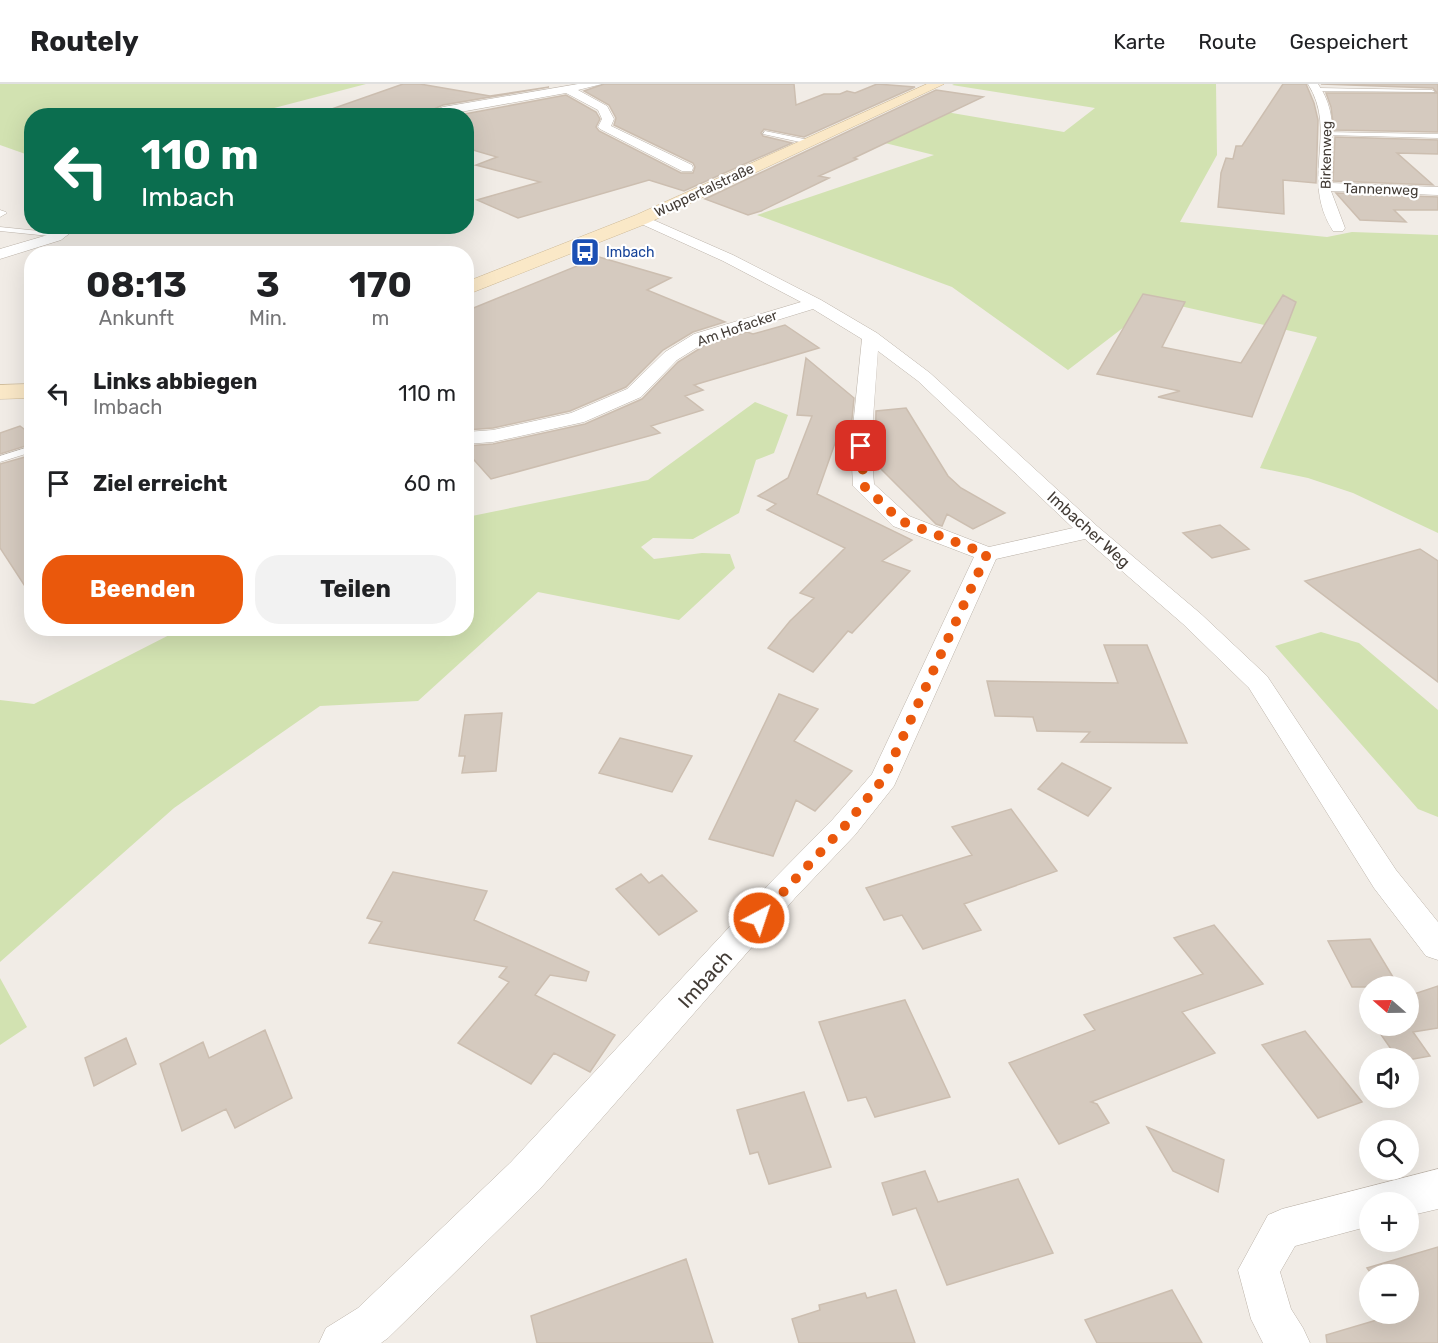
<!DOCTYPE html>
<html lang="de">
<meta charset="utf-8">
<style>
body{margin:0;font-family:Rubik,sans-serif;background:#f2f2f2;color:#202124;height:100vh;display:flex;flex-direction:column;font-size:22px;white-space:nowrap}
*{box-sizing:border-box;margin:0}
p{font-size:20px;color:#757577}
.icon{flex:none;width:33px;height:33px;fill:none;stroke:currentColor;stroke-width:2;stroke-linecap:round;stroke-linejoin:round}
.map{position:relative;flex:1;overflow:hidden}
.details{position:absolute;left:24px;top:162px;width:450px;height:390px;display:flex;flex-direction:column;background:#fff;border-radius:24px;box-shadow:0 6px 24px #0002}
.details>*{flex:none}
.guide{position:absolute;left:24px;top:24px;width:450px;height:126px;border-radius:24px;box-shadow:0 6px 24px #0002;background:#0b6e4f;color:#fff;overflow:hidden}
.needle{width:39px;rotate:290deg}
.tools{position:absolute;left:1359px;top:892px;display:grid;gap:12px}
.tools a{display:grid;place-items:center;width:60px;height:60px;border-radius:50%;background:#fff;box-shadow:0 6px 24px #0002;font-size:30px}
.pin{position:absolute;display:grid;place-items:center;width:51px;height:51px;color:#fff;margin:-26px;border-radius:12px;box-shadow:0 3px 9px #0006}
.me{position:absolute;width:66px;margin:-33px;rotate:40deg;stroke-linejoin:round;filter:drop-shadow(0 0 4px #0008)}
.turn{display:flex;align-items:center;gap:21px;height:126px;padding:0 18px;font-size:27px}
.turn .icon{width:78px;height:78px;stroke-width:2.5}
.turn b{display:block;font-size:42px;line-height:51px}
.eta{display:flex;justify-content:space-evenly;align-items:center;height:102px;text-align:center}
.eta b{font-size:36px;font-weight:700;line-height:42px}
.cta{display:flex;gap:12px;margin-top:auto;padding:12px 18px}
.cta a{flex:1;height:69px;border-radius:24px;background:#ea580c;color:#fff;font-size:24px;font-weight:700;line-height:69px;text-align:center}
.cta a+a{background:#f2f2f2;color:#202124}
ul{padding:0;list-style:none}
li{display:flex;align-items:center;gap:18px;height:90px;padding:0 18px}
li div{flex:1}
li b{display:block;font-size:22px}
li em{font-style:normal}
header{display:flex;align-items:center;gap:36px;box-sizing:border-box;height:84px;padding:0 30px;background:#fff;border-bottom:2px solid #e0e0e0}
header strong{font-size:28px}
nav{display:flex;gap:33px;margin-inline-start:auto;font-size:21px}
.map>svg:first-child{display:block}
.green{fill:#d2e2b1}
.building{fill:#d5cabf;stroke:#ccbeb0;stroke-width:1.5}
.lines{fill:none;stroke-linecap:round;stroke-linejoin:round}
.lane-casing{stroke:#bcb3a9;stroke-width:1}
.street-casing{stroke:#bcb3a9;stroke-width:1}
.secondary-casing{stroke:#ceba98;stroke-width:1}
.lane{fill:#fff;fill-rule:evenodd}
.street{fill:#fff;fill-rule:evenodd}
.secondary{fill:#fae8c7;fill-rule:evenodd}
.route{stroke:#ea580c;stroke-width:10;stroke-dasharray:0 18}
.labels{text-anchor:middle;stroke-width:4.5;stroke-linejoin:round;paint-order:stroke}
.far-street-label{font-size:14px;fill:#433c36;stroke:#fff}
.far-transit-label{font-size:14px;fill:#164399;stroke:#fff;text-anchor:start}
.street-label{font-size:16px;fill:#433c36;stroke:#fff}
.near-street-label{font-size:20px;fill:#433c36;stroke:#fff}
</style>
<header>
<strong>Routely</strong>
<nav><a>Karte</a><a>Route</a><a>Gespeichert</a></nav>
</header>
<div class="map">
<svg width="1438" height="1259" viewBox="0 0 1438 1259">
<rect width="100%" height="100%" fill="#f1ece6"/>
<!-- green -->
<path class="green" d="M0,0H366L247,31L32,32L31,72L0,61Z
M954,0H1216L1217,71L1180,138L1327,153L1352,148L1438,151V449L1353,409L1308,394L1260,384L1317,253L1158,217L1068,286L952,203L757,131L934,71L848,50L911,22L1064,48L1095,24L952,1Z
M755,318L788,331L774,369L756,376L739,429L693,455L653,454L641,463L654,475L702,469L730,470L735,484L679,536L538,508L418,617L320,622L174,724L0,878V616L34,620L181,545L466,544L467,433L648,396Z
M1321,548L1359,559L1438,626V733L1418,725L1275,562Z
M0,894L27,943L0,961Z"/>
<!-- building -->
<path class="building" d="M403,0H420L490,12L549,3L443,21L418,32H327L326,27Z
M604,0H794L796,21L824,10H840L847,7L855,9L877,0L915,3L804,53L764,45L761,49L763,52L792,59L684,107L649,96L518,134L477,116L540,98L476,81L497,73L466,64V32H454L566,11L596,28L600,35L596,43L599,47L681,89H693L695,83L693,79L614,41L616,34L609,21L584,7Z
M1283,0H1306L1314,19L1318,36L1316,99L1283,96L1284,130L1218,123L1221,89L1226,74L1233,75L1236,62H1242Z
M1321,0H1438V48L1334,46L1331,23L1326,9H1437L1433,4Z
M936,6L983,13L854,74L857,75L819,92L829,94L761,127L748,131L705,115Z
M1335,53L1438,56V70L1397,69L1433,101L1333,97Z
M1336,109L1438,113V126H1394L1406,138L1360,136Z
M599,173L671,194L647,206L725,238L693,248L663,266L626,303L570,327L493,344L466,346V227Z
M1143,210L1185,218L1162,263L1241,279L1283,211L1296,218L1252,333L1158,313L1180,307L1097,290Z
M785,241L819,264L694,301L703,306L685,312L703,326L651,342L660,349L491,395L466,367V362L493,360L585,340L642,315L678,278L707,260L747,248L753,250Z
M806,274L854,314L850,355L840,345L817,410L912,456L882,477L910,487L852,549L848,547L813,588L768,564L790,537L814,514L800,509L845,464L767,426L776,420L758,412L788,394L812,332L797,331Z
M906,324L948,392L961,404L1005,429L973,445L947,430L942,442L936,440L875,379L876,327Z
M20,342L32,351V360L0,370V349Z
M32,371V513L0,464V380Z
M1220,441L1249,465L1212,474L1183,449Z
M1420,465L1438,477V598L1305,497Z
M1104,561H1147L1187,659L1081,658L1090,648L1037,647L1033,633L995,632L987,597L1118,599Z
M779,610L818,625L794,657L852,687L815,727L796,716L773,772L709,755Z
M502,629L496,687L462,689L465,672H459L465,631Z
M620,654L692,672L672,708L599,689Z
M1062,679L1111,704L1088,732L1038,705Z
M1011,725L1057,787L964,820L981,846L923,865L902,831L884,836L866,804L972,771L952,743Z
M393,788L487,807L474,836L589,888L586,897L550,891L535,911L615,951L590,988L554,969L531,1000L458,959L509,898L499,893L507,883L369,859L382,838L367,834Z
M641,790L649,799L662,791L697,827L659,851L616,805Z
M1214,841L1263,900L1182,928L1215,969L1091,1018L1097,1020L1109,1039L1059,1060L1009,979L1095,946L1084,931L1203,890L1174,854Z
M1370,855L1399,903H1352L1328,857Z
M1438,902V944L1413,948L1430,972L1408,976L1398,975L1375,942H1408V912Z
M905,916L950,1013L875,1033L866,1013L848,1017L819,938Z
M265,946L292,1014L235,1044L226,1025L182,1047L160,980L203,958L209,974Z
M1305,947L1362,1018L1318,1034L1262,961Z
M126,954L136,980L94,1002L85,974Z
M804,1008L831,1083L769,1100L758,1068L750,1070L737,1026Z
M1147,1043L1224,1076L1218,1108L1173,1087Z
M925,1087L938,1118L1018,1095L1053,1169L947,1201L916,1124L893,1131L882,1099Z
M1438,1163V1259H1327L1326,1251L1397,1230H1408V1191H1372L1367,1184Z
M686,1175L713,1259H537L531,1232Z
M896,1206L915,1259H799L792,1235L820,1226L819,1221L865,1209L867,1214Z
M1172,1206L1202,1259H1097L1085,1236Z"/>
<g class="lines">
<!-- lane casing -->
<g class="lane-casing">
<path id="lane" d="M1318,4L1432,6L1435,8L1316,7Z
M765,47L809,56L812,58L809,60L763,50Z
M1325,48L1438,50V54L1327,51Z
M0,126L6,128L7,129L0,133Z
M0,143L59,149L63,151L59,153L0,147Z
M32,362V368L0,378V372Z"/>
</g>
<!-- street casing -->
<g class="street-casing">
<path id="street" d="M578,0H602L578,6L607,22L614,35L611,42L692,81L693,84L692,87H682L600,45L598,43L602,35L598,26L566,9L438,32H420L443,23Z
M1308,0H1318C1340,31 1330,64 1331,99L1438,103V111L1331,107L1345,144L1343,147H1333C1299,94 1339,49 1308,0Z
M642,131L733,171L821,216L877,249L930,289L1097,442L1201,530L1267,592L1396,786L1438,838V876L1426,872L1374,804L1249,604L1183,540L1085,455L996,475L894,702L855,751L795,814L539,1106L388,1254L381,1259H319L326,1244L358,1224L511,1078L773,796L833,735L872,690L974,473L893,442L853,402L851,362L862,255L813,225L706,258L677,276L641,313L584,338L493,358L466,360V348L493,346L571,329L627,305L665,268L694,250L801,218L723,177L637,138L635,135ZM878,267L918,297L1073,444L989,463L909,432L874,400L871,362Z
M62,142H79L61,156L0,175V165L51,150Z
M1438,1085V1125L1408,1132V1119H1370V1142L1295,1162L1280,1188L1291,1225L1303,1244L1310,1259H1263L1251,1235L1238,1186L1268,1131L1282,1125Z"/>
</g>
<!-- secondary casing -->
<g class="secondary-casing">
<path id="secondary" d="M927,0H944L648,139L466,211V198L636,131Z
M32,300V314L0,315V301Z"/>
</g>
<!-- lane -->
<use href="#lane" class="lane"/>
<!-- street -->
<use href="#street" class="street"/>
<!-- secondary -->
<use href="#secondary" class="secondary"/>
</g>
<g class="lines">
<!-- route -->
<path class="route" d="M759,834L844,743L884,694L987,470L901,437L864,402L861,362"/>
</g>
<!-- icons -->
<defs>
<g id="bus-square" transform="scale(1.5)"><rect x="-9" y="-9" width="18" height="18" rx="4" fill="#1a4fb4" stroke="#fff"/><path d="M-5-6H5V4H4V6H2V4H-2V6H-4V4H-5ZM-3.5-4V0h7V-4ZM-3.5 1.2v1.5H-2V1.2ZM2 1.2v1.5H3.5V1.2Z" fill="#fff"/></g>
</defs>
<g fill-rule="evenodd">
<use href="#bus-square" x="585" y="168"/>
</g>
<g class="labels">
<!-- far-street labels -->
<g class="far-street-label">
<text transform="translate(1326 71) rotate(-89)" y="5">Birkenweg</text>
<text transform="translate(1381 105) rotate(2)" y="5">Tannenweg</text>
<text transform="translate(704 106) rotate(-25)" y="5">Wuppertalstraße</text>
<text transform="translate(737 244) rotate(-19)" y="5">Am Hofacker</text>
</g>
<!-- far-transit labels -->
<g class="far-transit-label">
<text x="606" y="173">Imbach</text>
</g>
<!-- street labels -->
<g class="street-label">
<text transform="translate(1089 445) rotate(42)" y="6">Imbacher Weg</text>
</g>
<!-- near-street labels -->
<g class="near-street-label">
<text transform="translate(705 895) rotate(-48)" y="7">Imbach</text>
</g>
</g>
</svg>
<div class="tools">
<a><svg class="needle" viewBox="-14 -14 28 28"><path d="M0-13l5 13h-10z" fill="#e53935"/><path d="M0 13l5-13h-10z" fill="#757577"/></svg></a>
<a><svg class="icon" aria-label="sound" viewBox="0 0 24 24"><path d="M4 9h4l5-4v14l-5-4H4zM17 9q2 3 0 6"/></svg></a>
<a><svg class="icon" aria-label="search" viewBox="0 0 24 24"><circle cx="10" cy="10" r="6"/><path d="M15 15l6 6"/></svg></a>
<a>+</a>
<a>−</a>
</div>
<div class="pin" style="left:861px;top:362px;background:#d93025"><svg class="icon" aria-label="arrive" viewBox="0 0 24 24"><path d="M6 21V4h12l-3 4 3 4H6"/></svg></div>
<svg class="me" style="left:759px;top:834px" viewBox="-20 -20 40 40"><circle r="17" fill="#ea580c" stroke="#fff" stroke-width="3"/><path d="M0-11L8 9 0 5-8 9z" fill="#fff"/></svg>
<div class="guide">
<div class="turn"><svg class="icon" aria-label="left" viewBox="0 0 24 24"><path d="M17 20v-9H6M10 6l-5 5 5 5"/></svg><div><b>110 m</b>Imbach</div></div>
</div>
<section class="details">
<div class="eta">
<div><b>08:13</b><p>Ankunft</p></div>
<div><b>3</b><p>Min.</p></div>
<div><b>170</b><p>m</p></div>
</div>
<ul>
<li><svg class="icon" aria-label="left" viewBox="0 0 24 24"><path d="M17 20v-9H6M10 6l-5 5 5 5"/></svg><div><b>Links abbiegen</b><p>Imbach</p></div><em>110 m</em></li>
<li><svg class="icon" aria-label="arrive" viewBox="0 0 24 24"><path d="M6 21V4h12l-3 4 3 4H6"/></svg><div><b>Ziel erreicht</b></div><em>60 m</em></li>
</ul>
<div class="cta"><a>Beenden</a><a>Teilen</a></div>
</section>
</div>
